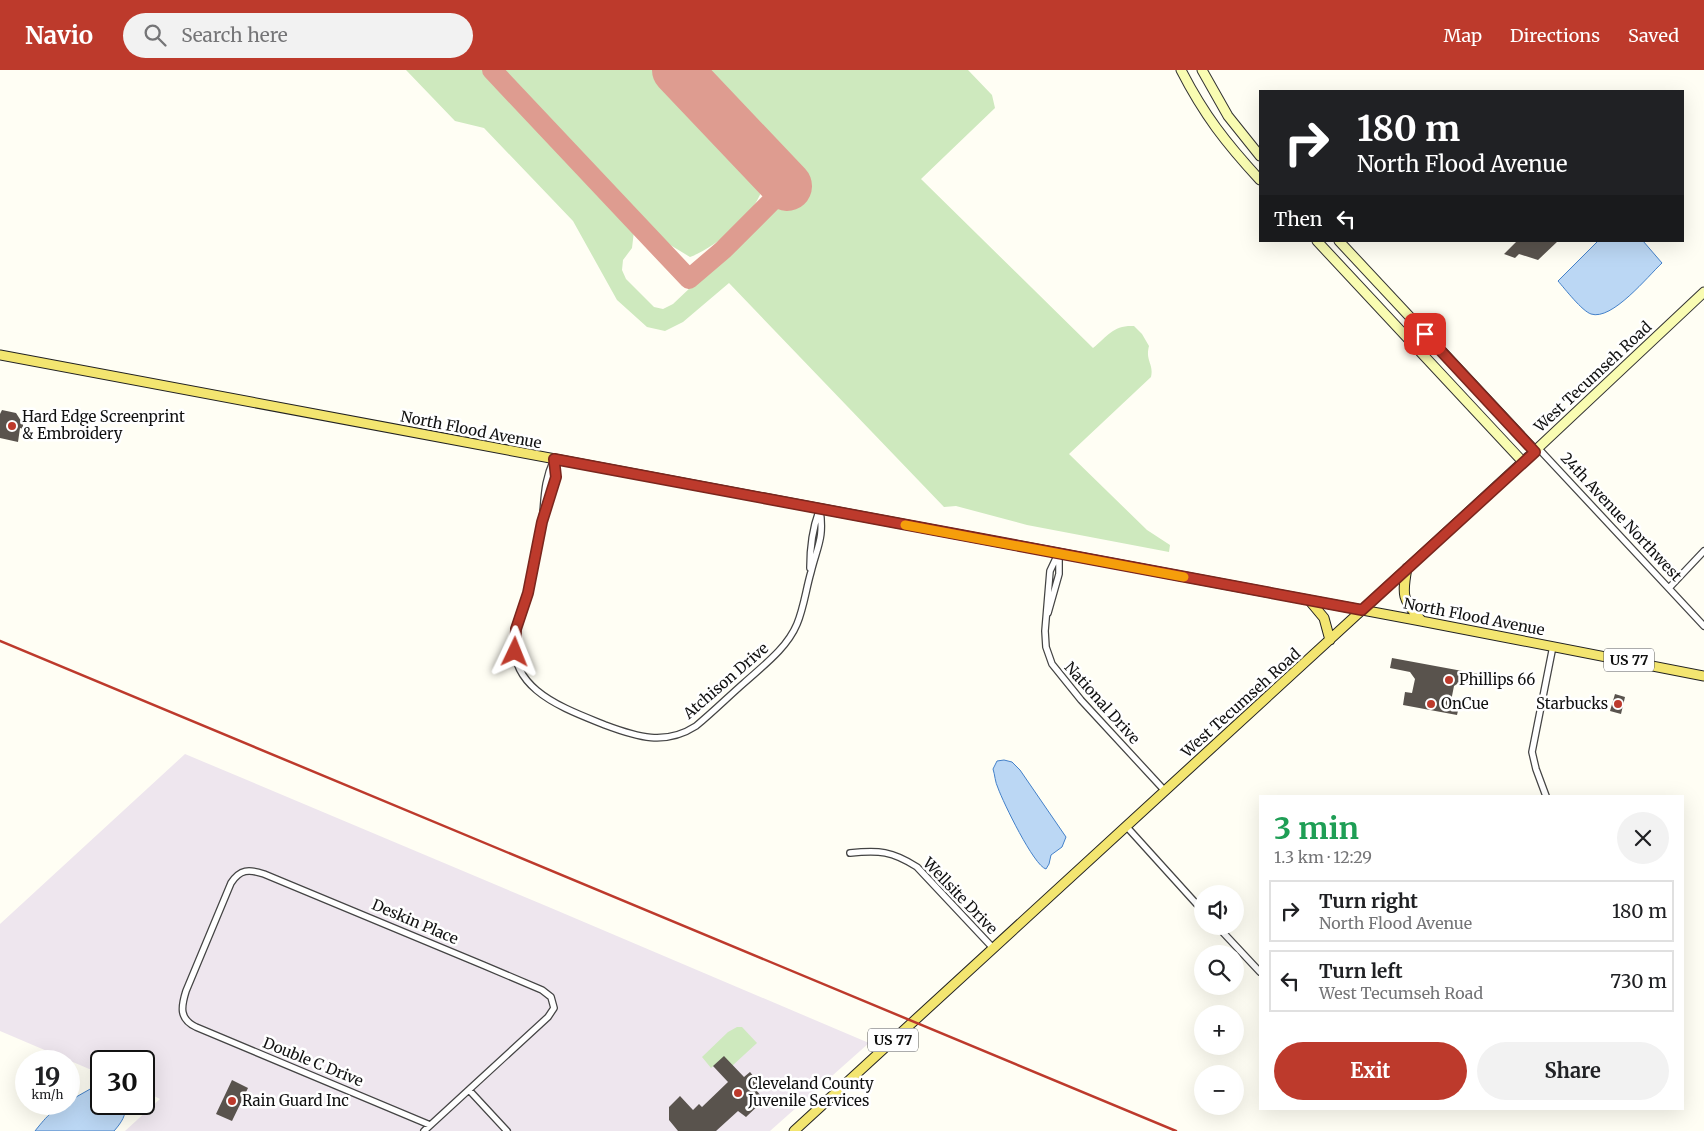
<!DOCTYPE html>
<meta charset="utf-8">
<style>
body{margin:0;font-family:Merriweather,serif;background:#f2f2f2;color:#202124;height:100vh;display:flex;flex-direction:column;font-size:19px;white-space:nowrap}
*{box-sizing:border-box;margin:0}
p{font-size:16px;color:#757577}
.icon{flex:none;width:28px;height:28px;fill:none;stroke:currentColor;stroke-width:2;stroke-linecap:round;stroke-linejoin:round}
.map{position:relative;flex:1;overflow:hidden}
.side{position:absolute;left:1259px;top:725px;width:425px;height:315px;display:flex;flex-direction:column;background:#fff;border-radius:0px;box-shadow:0 5px 20px #0002}
.side>*{flex:none}
.guide{position:absolute;left:1259px;top:20px;width:425px;height:152px;border-radius:0px;box-shadow:0 5px 20px #0002;background:#202124;color:#fff;overflow:hidden}
.fabs{position:absolute;left:1194px;top:815px;display:grid;gap:10px}
.fabs a{display:grid;place-items:center;width:50px;height:50px;border-radius:50%;background:#fff;box-shadow:0 5px 20px #0002;font-size:25px}
.speed{position:absolute;left:15px;top:980px;display:flex;gap:10px;font-size:25px;font-weight:700;text-align:center}
.speed>*{display:grid;place-content:center;width:65px;height:65px;border-radius:50%;background:#fff;box-shadow:0 5px 20px #0002;line-height:1}
.speed small{font-size:12px;font-weight:400}
.speed .limit{border:2px solid #111;border-radius:8px;background:#fff;color:#111}
.pin{position:absolute;display:grid;place-items:center;width:42px;height:42px;color:#fff;margin:-21px;border-radius:10px;box-shadow:0 2px 8px #0006}
.me{position:absolute;width:55px;margin:-28px;rotate:2deg;stroke-linejoin:round;filter:drop-shadow(0 0 4px #0008)}
.turn{display:flex;align-items:center;gap:18px;height:105px;padding:0 15px;font-size:22px}
.turn .icon{width:65px;height:65px;stroke-width:2.5}
.turn b{display:block;font-size:35px;line-height:42px}
.then{display:flex;align-items:center;height:48px;padding:0 15px;background:#0003;gap:10px;font-size:19px}
.round{display:grid;place-items:center;flex:none;width:52px;height:52px;border-radius:26px;background:#f2f2f2}
.headline{display:flex;align-items:center;justify-content:space-between;height:85px;padding:0 15px}
h1{font-size:30px;font-weight:700;line-height:38px;color:#1e9e55}
.cta{display:flex;gap:10px;margin-top:auto;padding:10px 15px}
.cta a{flex:1;height:58px;border-radius:30px;background:#bd3a2c;color:#fff;font-size:20px;font-weight:700;line-height:58px;text-align:center}
.cta a+a{background:#f2f2f2;color:#202124}
ul{padding:0;list-style:none}
li{display:flex;align-items:center;gap:15px;height:62px;margin:0 10px 8px;padding:0 5px;border:2px solid #e0e0e0;border-radius:0px}
li div{flex:1}
li b{display:block;font-size:19px}
li em{font-style:normal}
header{display:flex;align-items:center;gap:30px;box-sizing:border-box;height:70px;padding:0 25px;background:#bd3a2c;color:#fff}
header strong{font-size:24px}
nav{display:flex;gap:28px;margin-inline-start:auto;font-size:18px}
.search{width:350px;height:45px;background:#f2f2f2;display:flex;align-items:center;gap:12px;box-sizing:border-box;padding:0 18px;border-radius:28px;color:#757577;font-size:19px}
.map>svg:first-child{display:block}
.industrial{fill:#eee6ee}
.green{fill:#cee9be}
.water{fill:#bbd7f4;stroke:#4481c9}
.lines{fill:none;stroke-linecap:round;stroke-linejoin:round}
.taxiway{stroke:#de9c90;stroke-width:20}
.runway{stroke:#de9c90;stroke-width:50}
.building{fill:#59534d}
.street-casing{stroke:#444;stroke-width:8}
.secondary-casing{stroke:#333;stroke-width:11}
.primary-casing{stroke:#222;stroke-width:11}
.street{stroke:#fff;stroke-width:5.5}
.secondary{stroke:#f9fcb2;stroke-width:9}
.primary{stroke:#f3e570;stroke-width:9}
.rail{stroke:#bd3a2c;stroke-width:2.5}
.route-casing{stroke:#7b261d;stroke-width:12}
.route{stroke:#bd3a2c;stroke-width:9}
.slow{stroke:#f59e0b;stroke-width:9}
.poi-dot{fill:#bd3a2c;stroke:#fff;stroke-width:2}
.labels{text-anchor:middle;stroke-width:5;stroke-linejoin:round;paint-order:stroke}
.shield{fill:#fff;stroke:#585858;stroke-width:1}
.shield-label{font-size:14px;font-weight:bold;fill:#111}
.street-label{font-size:15px;fill:#111;stroke:#fff}
.poi-label{font-size:15px;fill:#111;stroke:#fff;text-anchor:start}
</style>
<header>
<strong>Navio</strong>
<div class="search"><svg class="icon" aria-label="search" viewBox="0 0 24 24"><circle cx="10" cy="10" r="6"/><path d="M15 15l6 6"/></svg>Search here</div>
<nav><a>Map</a><a>Directions</a><a>Saved</a></nav>
</header>
<div class="map">
<svg width="1704" height="1061" viewBox="0 0 1704 1061">
<rect width="100%" height="100%" fill="#fffef4"/>
<!-- industrial -->
<path class="industrial" d="M185,684L551,838L869,973L770,1061H125L160,1029L144,1021V991H101V1004L0,961V854Z"/>
<!-- green -->
<path class="green" d="M406,0H483L634,161L632,178L623,190L622,200L626,209L654,237L663,239L673,234L805,109L702,0H968L992,25L995,38L921,109L1093,278C1108,266 1113,255 1134,256L1142,264L1149,276C1145,291 1154,294 1151,307L1069,384L1147,460L1170,475L1169,482L1027,455L956,436L944,437L729,213L683,252L665,261L647,257L617,230L573,151L484,58L455,51Z
M499,0H654L763,115C759,142 715,178 690,187L667,173L627,134Z
M737,957H742L757,973L732,996L724,987L711,998L702,987L728,962Z"/>
<!-- water -->
<path class="water" d="M1598,171H1643L1662,193C1648,206 1612,251 1591,244C1582,241 1565,219 1558,211Z
M1004,690L1012,692L1020,700L1066,767L1062,777L1051,785L1049,794L1046,799C1034,796 1003,732 998,718C995,712 995,705 993,699L997,691Z
M92,1018L101,1021V1034H125C127,1045 121,1053 114,1061H35C43,1051 55,1035 69,1034V1031Z"/>
<g class="lines">
<!-- taxiway -->
<path class="taxiway" d="M492,0L689,209L723,180L787,116"/>
<!-- runway -->
<path class="runway" d="M677,0L787,116"/>
</g>
<!-- building -->
<path class="building" d="M1517,171H1558L1538,190L1519,184L1515,188L1504,184Z
M2,340L16,343L23,354V359L20,358L18,372L0,368V344Z
M1392,588L1484,605L1482,616L1460,612L1454,616L1451,631L1460,632L1457,645L1403,635L1405,622L1412,623L1415,609L1410,602L1390,598Z
M1615,624L1625,627L1621,644L1610,641Z
M724,986L744,1007L750,1002L755,1008L763,1016L757,1021L764,1030L746,1047L738,1041L716,1061H678L669,1050V1037L680,1026L693,1040L699,1034L702,1037L728,1012L713,996Z
M232,1010L248,1018L232,1051L216,1044Z"/>
<g class="lines">
<!-- street casing -->
<g class="street-casing">
<path id="street" d="M1538,378L1704,556
M554,389C543,414 545,428 542,452C541,466 537,480 535,494C531,517 521,537 516,560C503,618 563,638 605,655C637,667 665,676 696,656C713,642 728,627 744,613C764,595 787,578 797,554C804,537 806,519 811,502C818,474 824,469 820,439
M545,445L556,407L554,391
M1058,484L1050,501L1045,561L1046,577L1052,594L1081,630L1165,721
M810,498C810,477 812,460 819,441
M1669,518L1704,481
M1048,543L1059,504V486
M1546,726L1536,699L1532,682L1553,576
M1126,756L1202,840
M850,783C879,780 892,781 917,797L993,878
M1217,856L1260,902
M469,1020L507,1061
M424,1061L548,947L554,938L551,927L542,920L483,895L264,804C249,799 240,799 231,813L186,921C181,937 179,949 196,957L430,1055"/>
</g>
<!-- secondary casing -->
<g class="secondary-casing">
<path id="secondary" d="M1181,0C1204,45 1226,73 1260,110
M1202,0L1228,46L1260,86
M1317,171L1523,392
M1339,171L1535,381
M1362,540L1538,378L1704,222"/>
</g>
<!-- primary casing -->
<g class="primary-casing">
<path id="primary" d="M0,285L1421,551L1704,606
M1407,498C1402,525 1402,530 1421,550
M1309,530L1324,548L1330,570
M794,1061L1362,540"/>
</g>
<!-- street -->
<use href="#street" class="street"/>
<!-- secondary -->
<use href="#secondary" class="secondary"/>
<!-- primary -->
<use href="#primary" class="primary"/>
<!-- rail -->
<path class="rail" d="M0,571L1176,1061"/>
</g>
<g class="lines">
<!-- route casing -->
<g class="route-casing">
<path id="route" d="M515,582L516,559L528,523L542,452L556,407L554,389L1362,540L1535,382L1425,264"/>
</g>
<!-- route -->
<use href="#route" class="route"/>
<!-- slow -->
<path class="slow" d="M905,455L1184,507"/>
</g>
<!-- markers -->
<g class="poi-dot">
<circle cx="12" cy="356" r="5"/>
<circle cx="1449" cy="610" r="5"/>
<circle cx="1431" cy="634" r="5"/>
<circle cx="1618" cy="634" r="5"/>
<circle cx="738" cy="1023" r="5"/>
<circle cx="232" cy="1031" r="5"/>
</g>
<g class="labels">
<!-- shield labels -->
<g class="shield">
<rect x="1604" y="578.5" width="50" height="23" rx="4"/>
<rect x="868" y="958.5" width="50" height="23" rx="4"/>
</g>
<g class="shield-label">
<text x="1629" y="595">US 77</text>
<text x="893" y="975">US 77</text>
</g>
<!-- street labels -->
<g class="street-label">
<text transform="translate(1593 307) rotate(-43)" y="5">West Tecumseh Road</text>
<text transform="translate(471 360) rotate(11)" y="5">North Flood Avenue</text>
<text transform="translate(1621 447) rotate(47)" y="5">24th Avenue Northwest</text>
<text transform="translate(1474 547) rotate(11)" y="5">North Flood Avenue</text>
<text transform="translate(726 611) rotate(-41)" y="5">Atchison Drive</text>
<text transform="translate(1102 633) rotate(48)" y="5">National Drive</text>
<text transform="translate(1241 633) rotate(-42)" y="5">West Tecumseh Road</text>
<text transform="translate(960 826) rotate(46)" y="5">Wellsite Drive</text>
<text transform="translate(415 852) rotate(23)" y="5">Deskin Place</text>
<text transform="translate(313 992) rotate(22)" y="5">Double C Drive</text>
</g>
<!-- poi labels -->
<g class="poi-label">
<text x="22" y="352">Hard Edge Screenprint<tspan x="22" dy="17">&amp; Embroidery</tspan></text>
<text x="1459" y="615">Phillips 66</text>
<text x="1441" y="639">OnCue</text>
<text x="1608" y="639" text-anchor="end">Starbucks</text>
<text x="748" y="1019">Cleveland County<tspan x="748" dy="17">Juvenile Services</tspan></text>
<text x="242" y="1036">Rain Guard Inc</text>
</g>
</g>
</svg>
<div class="fabs">
<a><svg class="icon" aria-label="sound" viewBox="0 0 24 24"><path d="M4 9h4l5-4v14l-5-4H4zM17 9q2 3 0 6"/></svg></a>
<a><svg class="icon" aria-label="search" viewBox="0 0 24 24"><circle cx="10" cy="10" r="6"/><path d="M15 15l6 6"/></svg></a>
<a>+</a>
<a>−</a>
</div>
<div class="speed"><div>19<small>km/h</small></div><div class="limit">30</div></div>
<div class="pin" style="left:1425px;top:264px;background:#d93025"><svg class="icon" aria-label="arrive" viewBox="0 0 24 24"><path d="M6 21V4h12l-3 4 3 4H6"/></svg></div>
<svg class="me" style="left:515px;top:582px" viewBox="-20 -20 40 40"><path d="M0-17L14 15 0 8-14 15z" fill="#bd3a2c" stroke="#fff" stroke-width="4"/></svg>
<div class="guide">
<div class="turn"><svg class="icon" aria-label="right" viewBox="0 0 24 24"><path d="M7 20v-9h11M14 6l5 5-5 5"/></svg><div><b>180 m</b>North Flood Avenue</div></div>
<div class="then">Then<svg class="icon" aria-label="left" viewBox="0 0 24 24"><path d="M17 20v-9H6M10 6l-5 5 5 5"/></svg></div>
</div>
<section class="side">
<div class="headline"><div><h1>3 min</h1><p>1.3 km · 12:29</p></div><a class="round"><svg class="icon" aria-label="close" viewBox="0 0 24 24"><path d="M6 6l12 12M18 6L6 18"/></svg></a></div>
<ul>
<li><svg class="icon" aria-label="right" viewBox="0 0 24 24"><path d="M7 20v-9h11M14 6l5 5-5 5"/></svg><div><b>Turn right</b><p>North Flood Avenue</p></div><em>180 m</em></li>
<li><svg class="icon" aria-label="left" viewBox="0 0 24 24"><path d="M17 20v-9H6M10 6l-5 5 5 5"/></svg><div><b>Turn left</b><p>West Tecumseh Road</p></div><em>730 m</em></li>
</ul>
<div class="cta"><a>Exit</a><a>Share</a></div>
</section>
</div>
